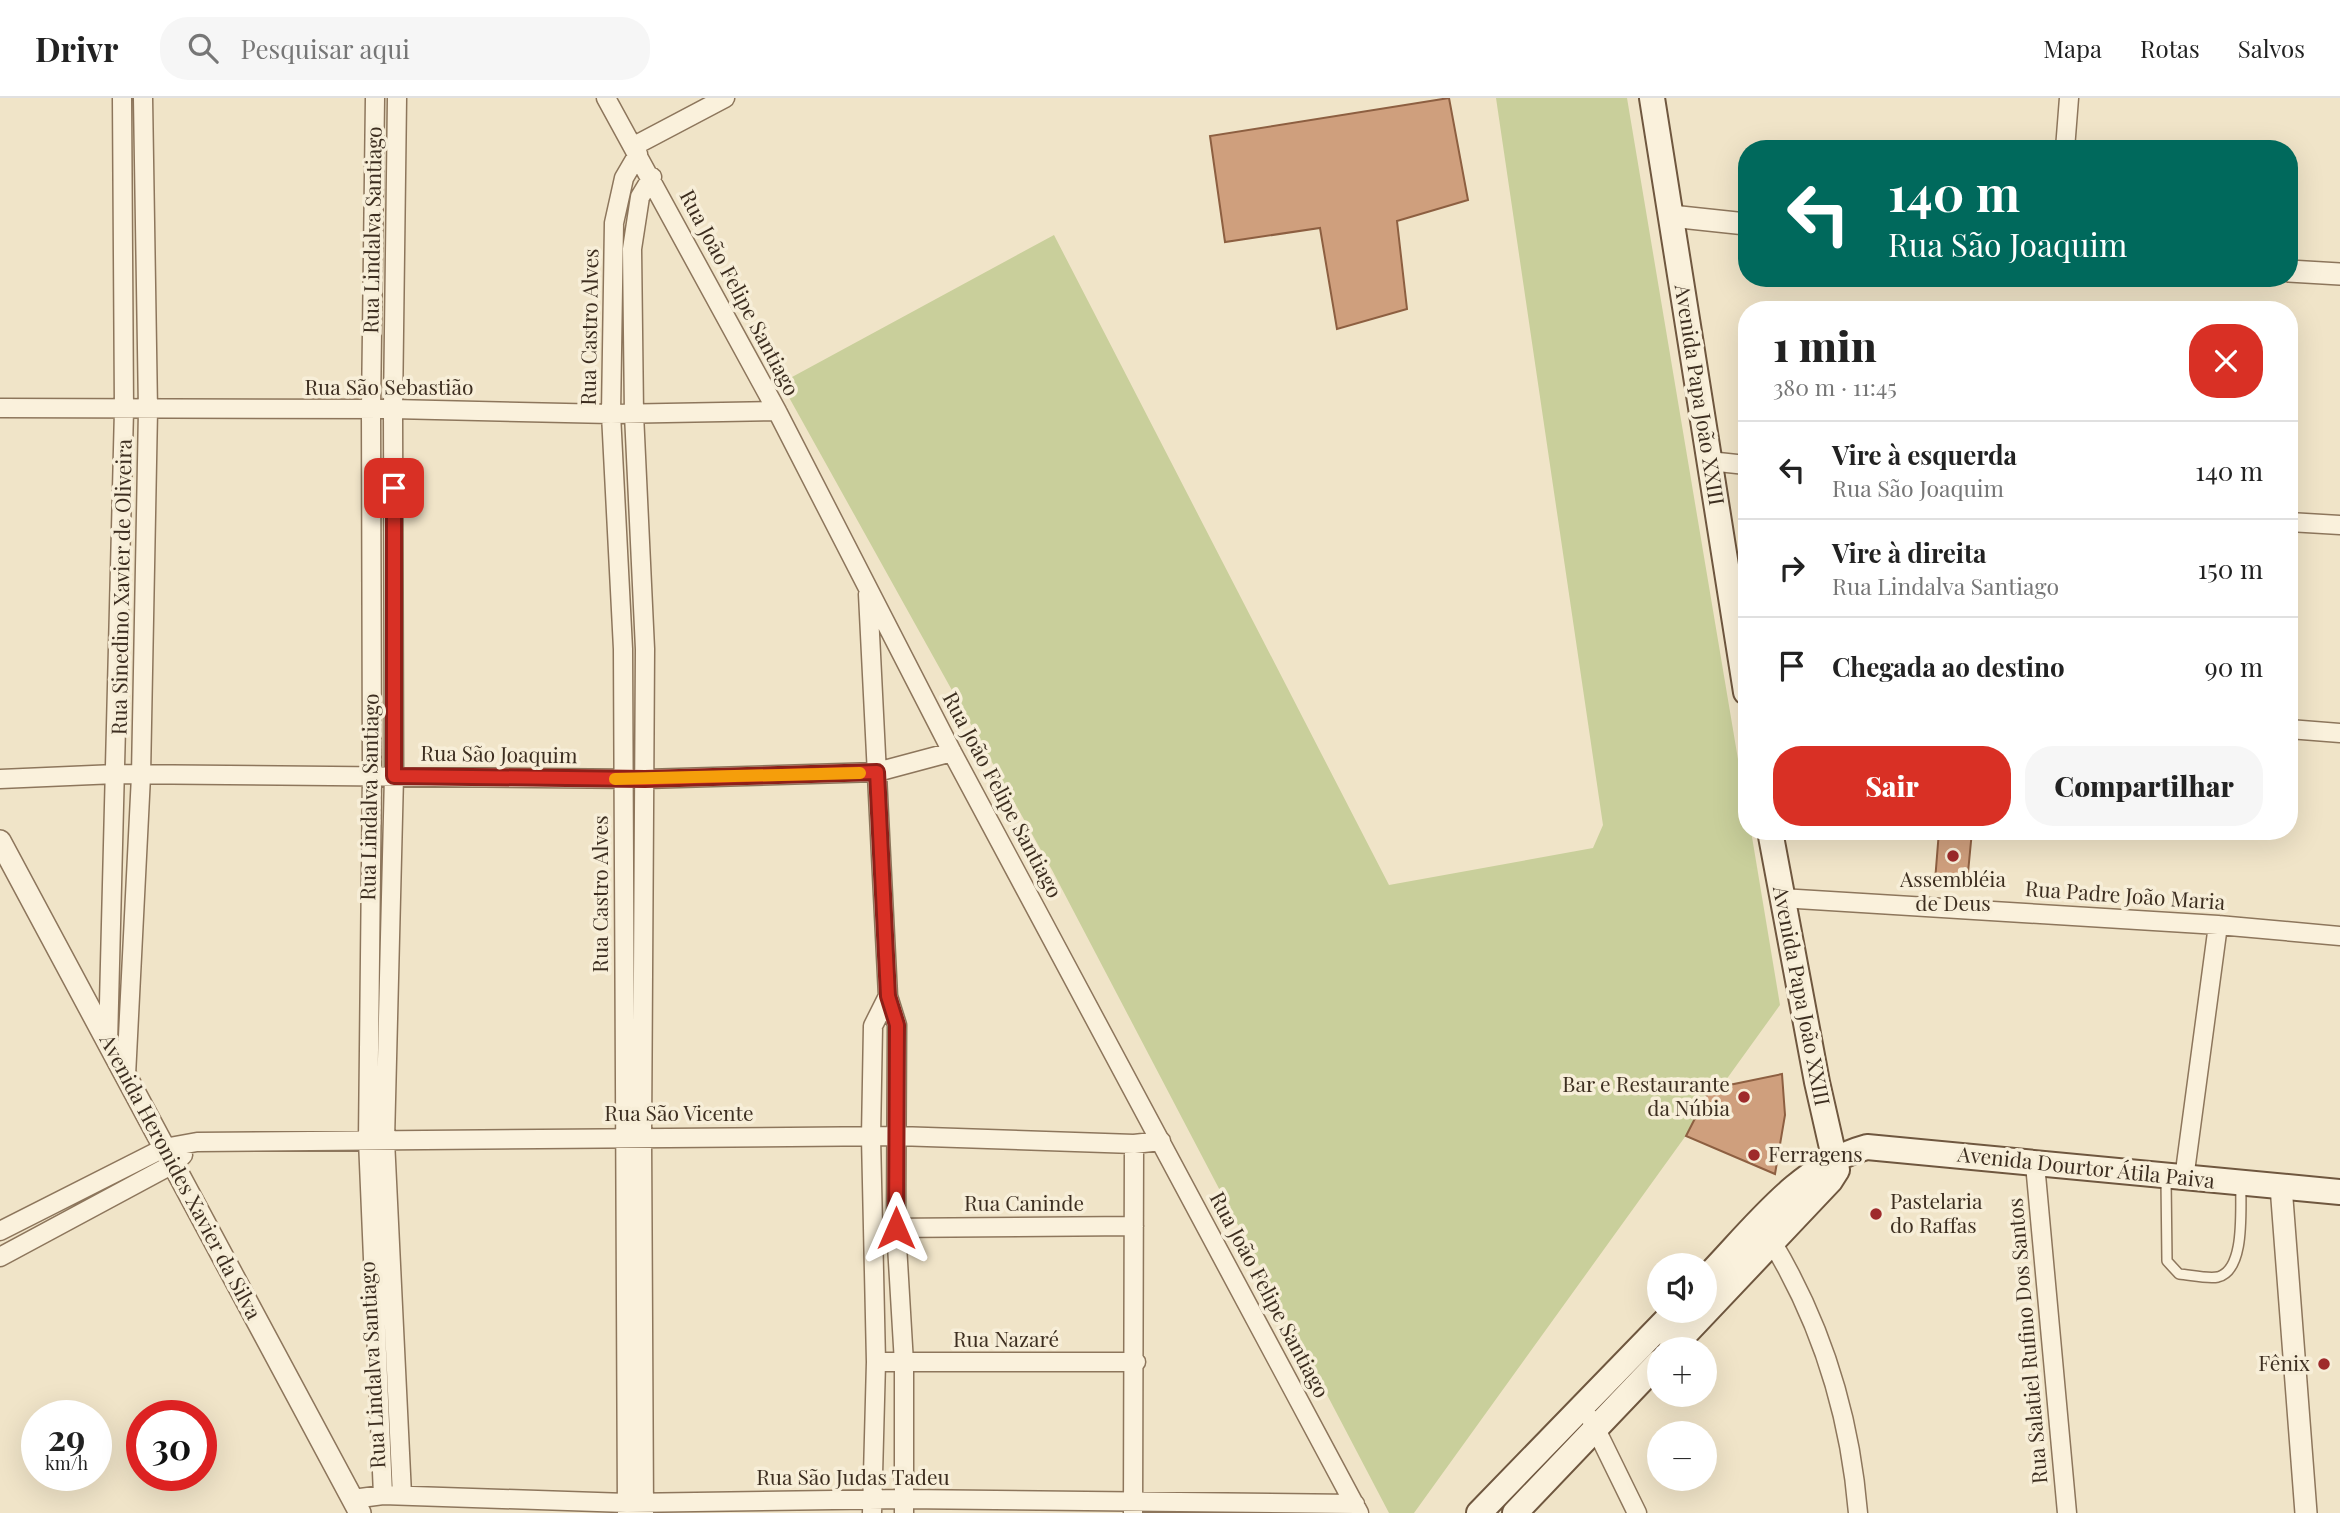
<!DOCTYPE html>
<html lang="pt">
<meta charset="utf-8">
<style>
body{margin:0;font-family:"Playfair Display",serif;background:#f6f6f6;color:#222;height:100vh;display:flex;flex-direction:column;font-size:26px;white-space:nowrap}
*{box-sizing:border-box;margin:0}
p{font-size:23px;color:#767676}
.icon{flex:none;width:38px;height:38px;fill:none;stroke:currentColor;stroke-width:2;stroke-linecap:round;stroke-linejoin:round}
.map{position:relative;flex:1;overflow:hidden}
.details{position:absolute;left:1738px;top:203px;width:560px;height:539px;display:flex;flex-direction:column;background:#fff;border-radius:28px;box-shadow:0 7px 28px #0002}
.details>*{flex:none}
.hud{position:absolute;left:1738px;top:42px;width:560px;height:147px;border-radius:28px;box-shadow:0 7px 28px #0002;background:#00695c;color:#fff;overflow:hidden}
.buttons{position:absolute;left:1647px;top:1155px;display:grid;gap:14px}
.buttons a{display:grid;place-items:center;width:70px;height:70px;border-radius:50%;background:#fff;box-shadow:0 7px 28px #0002;font-size:35px}
.speed{position:absolute;left:21px;top:1302px;display:flex;gap:14px;font-size:35px;font-weight:700;text-align:center}
.speed>*{display:grid;place-content:center;width:91px;height:91px;border-radius:50%;background:#fff;box-shadow:0 7px 28px #0002;line-height:1}
.speed small{font-size:18px;font-weight:400}
.speed .limit{border:10px solid #d22;background:#fff;color:#111}
.pin{position:absolute;display:grid;place-items:center;width:60px;height:60px;color:#fff;margin:-30px;border-radius:14px;box-shadow:0 4px 10px #0006}
.me{position:absolute;width:77px;margin:-38px;rotate:0deg;stroke-linejoin:round;filter:drop-shadow(0 0 5px #0008)}
.turn{display:flex;align-items:center;gap:24px;height:147px;padding:0 35px;font-size:32px}
.turn .icon{width:91px;height:91px;stroke-width:2.5}
.turn b{display:block;font-size:49px;line-height:60px}
.round{display:grid;place-items:center;flex:none;width:74px;height:74px;border-radius:28px;background:#f6f6f6}
.overview{display:flex;align-items:center;justify-content:space-between;height:119px;padding:0 35px}
h1{font-size:42px;font-weight:800;line-height:52px}
.action{display:flex;gap:14px;margin-top:auto;padding:14px 35px}
.action a{flex:1;height:80px;border-radius:28px;background:#d93025;color:#fff;font-size:28px;font-weight:800;line-height:80px;text-align:center}
.action a+a{background:#f6f6f6;color:#222}
ul{padding:0;list-style:none}
li{display:flex;align-items:center;gap:21px;height:98px;padding:0 35px;border-top:2px solid #e0e0e0}
li div{flex:1}
li b{display:block;font-size:26px}
li em{font-style:normal}
header{display:flex;align-items:center;gap:42px;box-sizing:border-box;height:98px;padding:0 35px;background:#fff;border-bottom:2px solid #e0e0e0}
header strong{font-size:33px}
nav{display:flex;gap:38px;margin-inline-start:auto;font-size:24px}
.search{width:490px;height:63px;background:#f6f6f6;display:flex;align-items:center;gap:18px;box-sizing:border-box;padding:0 24px;border-radius:28px;color:#767676;font-size:26px}
.map>svg:first-child{display:block}
.green{fill:#c9cf9b}
.building{fill:#cf9f7d;stroke:#8d5f41;stroke-width:2}
.lines{fill:none;stroke-linecap:round;stroke-linejoin:round}
.service-casing{stroke:#8d765c;stroke-width:12}
.minor-casing{stroke:#8d765c;stroke-width:21}
.tertiary-casing{stroke:#8d765c;stroke-width:24}
.secondary-casing{stroke:#6f573f;stroke-width:28}
.service{stroke:#faf1dc;stroke-width:9}
.minor{stroke:#faf1dc;stroke-width:18}
.tertiary{stroke:#faf1dc;stroke-width:21}
.secondary{stroke:#faf1dc;stroke-width:24}
.route-casing{stroke:#8d1f18;stroke-width:18}
.route{stroke:#d93025;stroke-width:12}
.slow{stroke:#f59e0b;stroke-width:12}
.poi-dot{fill:#9e2a2b;stroke:#f7eed8;stroke-width:2.5}
.labels{text-anchor:middle;stroke-width:7;stroke-linejoin:round;paint-order:stroke}
.street-label{font-size:21px;fill:#3d2e20;stroke:#f7eed8}
.poi-label{font-size:21px;fill:#3d2e20;stroke:#f7eed8;text-anchor:end}
</style>
<header>
<strong>Drivr</strong>
<div class="search"><svg class="icon" aria-label="search" viewBox="0 0 24 24"><circle cx="10" cy="10" r="6"/><path d="M15 15l6 6"/></svg>Pesquisar aqui</div>
<nav><a>Mapa</a><a>Rotas</a><a>Salvos</a></nav>
</header>
<div class="map">
<svg width="2340" height="1415" viewBox="0 0 2340 1415">
<rect width="100%" height="100%" fill="#f0e4c8"/>
<!-- green -->
<path class="green" d="M1496,0H1627L1746,709V733H1751L1780,907L1414,1415H1389L1052,772L781,285L1054,137L1389,787L1593,750L1603,727Z"/>
<!-- building -->
<path class="building" d="M1449,0L1468,102L1397,123L1407,211L1337,231L1320,130L1225,144L1210,38Z
M1939,733H1972L1967,785L1935,783Z
M1782,976L1785,1017L1775,1076L1686,1038L1710,991Z"/>
<g class="lines">
<!-- service casing -->
<g class="service-casing">
<path id="service" d="M2166,1081L2167,1163L2179,1176C2191,1177 2207,1181 2218,1179C2246,1172 2240,1110 2241,1087"/>
</g>
<!-- minor casing -->
<g class="minor-casing">
<path id="minor" d="M375,0L371,312L372,678L368,1042L383,1397
M397,0L393,311L394,678L385,1042L402,1397
M606,0L777,313L952,654L1359,1415
M634,48L725,0
M2065,51L2069,0
M0,310L393,311L611,316L777,313
M1709,363L1746,367
M2289,424L2340,427
M868,496L888,898L897,927L896,1130L904,1265V1415
M2289,631L2340,635
M0,681L116,676L645,681L877,674L952,654
M1781,800L2218,827L2340,838
M108,945L124,312L122,0
M126,978L141,678L148,312L143,0
M2035,1066L2067,1415
M2184,1081L2218,827
M886,1130L1134,1128
M0,1133L164,1050L197,1044L897,1038L1134,1046L1161,1043
M1772,1144C1822,1227 1850,1318 1858,1415
M0,1159L173,1066L183,1057
M876,1264H1136
M1591,1321L1637,1415
M353,1401L383,1397L627,1405L904,1401L1355,1406
M627,1415L623,551L611,316L614,125L624,80L638,56
M644,1415L642,1039L645,551L634,316L632,151L640,99L652,79
M872,1415L876,1264L871,1039L873,928L888,898
M1133,1415L1134,1046"/>
</g>
<!-- tertiary casing -->
<g class="tertiary-casing">
<path id="tertiary" d="M1671,118L1746,126
M2289,173L2340,176
M0,743L360,1415
M2281,1088L2306,1415"/>
</g>
<!-- secondary casing -->
<g class="secondary-casing">
<path id="secondary" d="M1652,0L1746,594
M1704,1182C1753,1132 1798,1068 1867,1049L2340,1094
M1671,1251L1830,1083L1837,1072L1817,984L1770,733
M1479,1415L1675,1213
M1515,1415L1659,1264"/>
</g>
<!-- service -->
<use href="#service" class="service"/>
<!-- minor -->
<use href="#minor" class="minor"/>
<!-- tertiary -->
<use href="#tertiary" class="tertiary"/>
<!-- secondary -->
<use href="#secondary" class="secondary"/>
</g>
<g class="lines">
<!-- route casing -->
<g class="route-casing">
<path id="route" d="M394,390V678L645,681L877,674L888,898L897,927L896,1130"/>
</g>
<!-- route -->
<use href="#route" class="route"/>
<!-- slow -->
<path class="slow" d="M615,681L860,675"/>
</g>
<!-- markers -->
<g class="poi-dot">
<circle cx="1953" cy="758" r="7"/>
<circle cx="1744" cy="999" r="7"/>
<circle cx="1754" cy="1057" r="7"/>
<circle cx="1876" cy="1116" r="7"/>
<circle cx="2324" cy="1266" r="7"/>
</g>
<g class="labels">
<!-- street labels -->
<g class="street-label">
<text transform="translate(373 132) rotate(-89)" y="7">Rua Lindalva Santiago</text>
<text transform="translate(739 195) rotate(62)" y="7">Rua João Felipe Santiago</text>
<text transform="translate(590 229) rotate(-89)" y="7">Rua Castro Alves</text>
<text x="389" y="297">Rua São Sebastião</text>
<text transform="translate(1699 297) rotate(81)" y="7">Avenida Papa João XXIII</text>
<text transform="translate(122 489) rotate(-89)" y="7">Rua Sinedino Xavier de Oliveira</text>
<text transform="translate(499 657) rotate(1)" y="7">Rua São Joaquim</text>
<text transform="translate(1002 697) rotate(62)" y="7">Rua João Felipe Santiago</text>
<text transform="translate(370 699) rotate(-89)" y="7">Rua Lindalva Santiago</text>
<text transform="translate(601 796) rotate(-90)" y="7">Rua Castro Alves</text>
<text transform="translate(2125 798) rotate(4)" y="7">Rua Padre João Maria</text>
<text transform="translate(1801 898) rotate(79)" y="7">Avenida Papa João XXIII</text>
<text x="679" y="1023">Rua São Vicente</text>
<text transform="translate(2086 1070) rotate(6)" y="7">Avenida Dourtor Átila Paiva</text>
<text transform="translate(180 1079) rotate(62)" y="7">Avenida Heronides Xavier da Silva</text>
<text x="1024" y="1113">Rua Caninde</text>
<text transform="translate(1269 1197) rotate(62)" y="7">Rua João Felipe Santiago</text>
<text x="1006" y="1249">Rua Nazaré</text>
<text transform="translate(2028 1243) rotate(-95)" y="7">Rua Salatiel Rufino Dos Santos</text>
<text transform="translate(373 1267) rotate(-93)" y="7">Rua Lindalva Santiago</text>
<text x="853" y="1387">Rua São Judas Tadeu</text>
</g>
<!-- poi labels -->
<g class="poi-label">
<text x="1953" y="789" text-anchor="middle">Assembléia<tspan x="1953" dy="24">de Deus</tspan></text>
<text x="1730" y="994">Bar e Restaurante<tspan x="1730" dy="24">da Núbia</tspan></text>
<text x="1768" y="1064" text-anchor="start">Ferragens</text>
<text x="1890" y="1111" text-anchor="start">Pastelaria<tspan x="1890" dy="24">do Raffas</tspan></text>
<text x="2310" y="1273">Fênix</text>
</g>
</g>
</svg>
<div class="buttons">
<a><svg class="icon" aria-label="sound" viewBox="0 0 24 24"><path d="M4 9h4l5-4v14l-5-4H4zM17 9q2 3 0 6"/></svg></a>
<a>+</a>
<a>−</a>
</div>
<div class="speed"><div>29<small>km/h</small></div><div class="limit">30</div></div>
<div class="pin" style="left:394px;top:390px;background:#d93025"><svg class="icon" aria-label="arrive" viewBox="0 0 24 24"><path d="M6 21V4h12l-3 4 3 4H6"/></svg></div>
<svg class="me" style="left:896px;top:1130px" viewBox="-20 -20 40 40"><path d="M0-17L14 15 0 8-14 15z" fill="#d93025" stroke="#fff" stroke-width="4"/></svg>
<div class="hud">
<div class="turn"><svg class="icon" aria-label="left" viewBox="0 0 24 24"><path d="M17 20v-9H6M10 6l-5 5 5 5"/></svg><div><b>140 m</b>Rua São Joaquim</div></div>
</div>
<section class="details">
<div class="overview"><div><h1>1 min</h1><p>380 m · 11:45</p></div><a class="round" style="background:#d93025;color:#fff"><svg class="icon" aria-label="close" viewBox="0 0 24 24"><path d="M6 6l12 12M18 6L6 18"/></svg></a></div>
<ul>
<li><svg class="icon" aria-label="left" viewBox="0 0 24 24"><path d="M17 20v-9H6M10 6l-5 5 5 5"/></svg><div><b>Vire à esquerda</b><p>Rua São Joaquim</p></div><em>140 m</em></li>
<li><svg class="icon" aria-label="right" viewBox="0 0 24 24"><path d="M7 20v-9h11M14 6l5 5-5 5"/></svg><div><b>Vire à direita</b><p>Rua Lindalva Santiago</p></div><em>150 m</em></li>
<li><svg class="icon" aria-label="arrive" viewBox="0 0 24 24"><path d="M6 21V4h12l-3 4 3 4H6"/></svg><div><b>Chegada ao destino</b></div><em>90 m</em></li>
</ul>
<div class="action"><a>Sair</a><a>Compartilhar</a></div>
</section>
</div>
